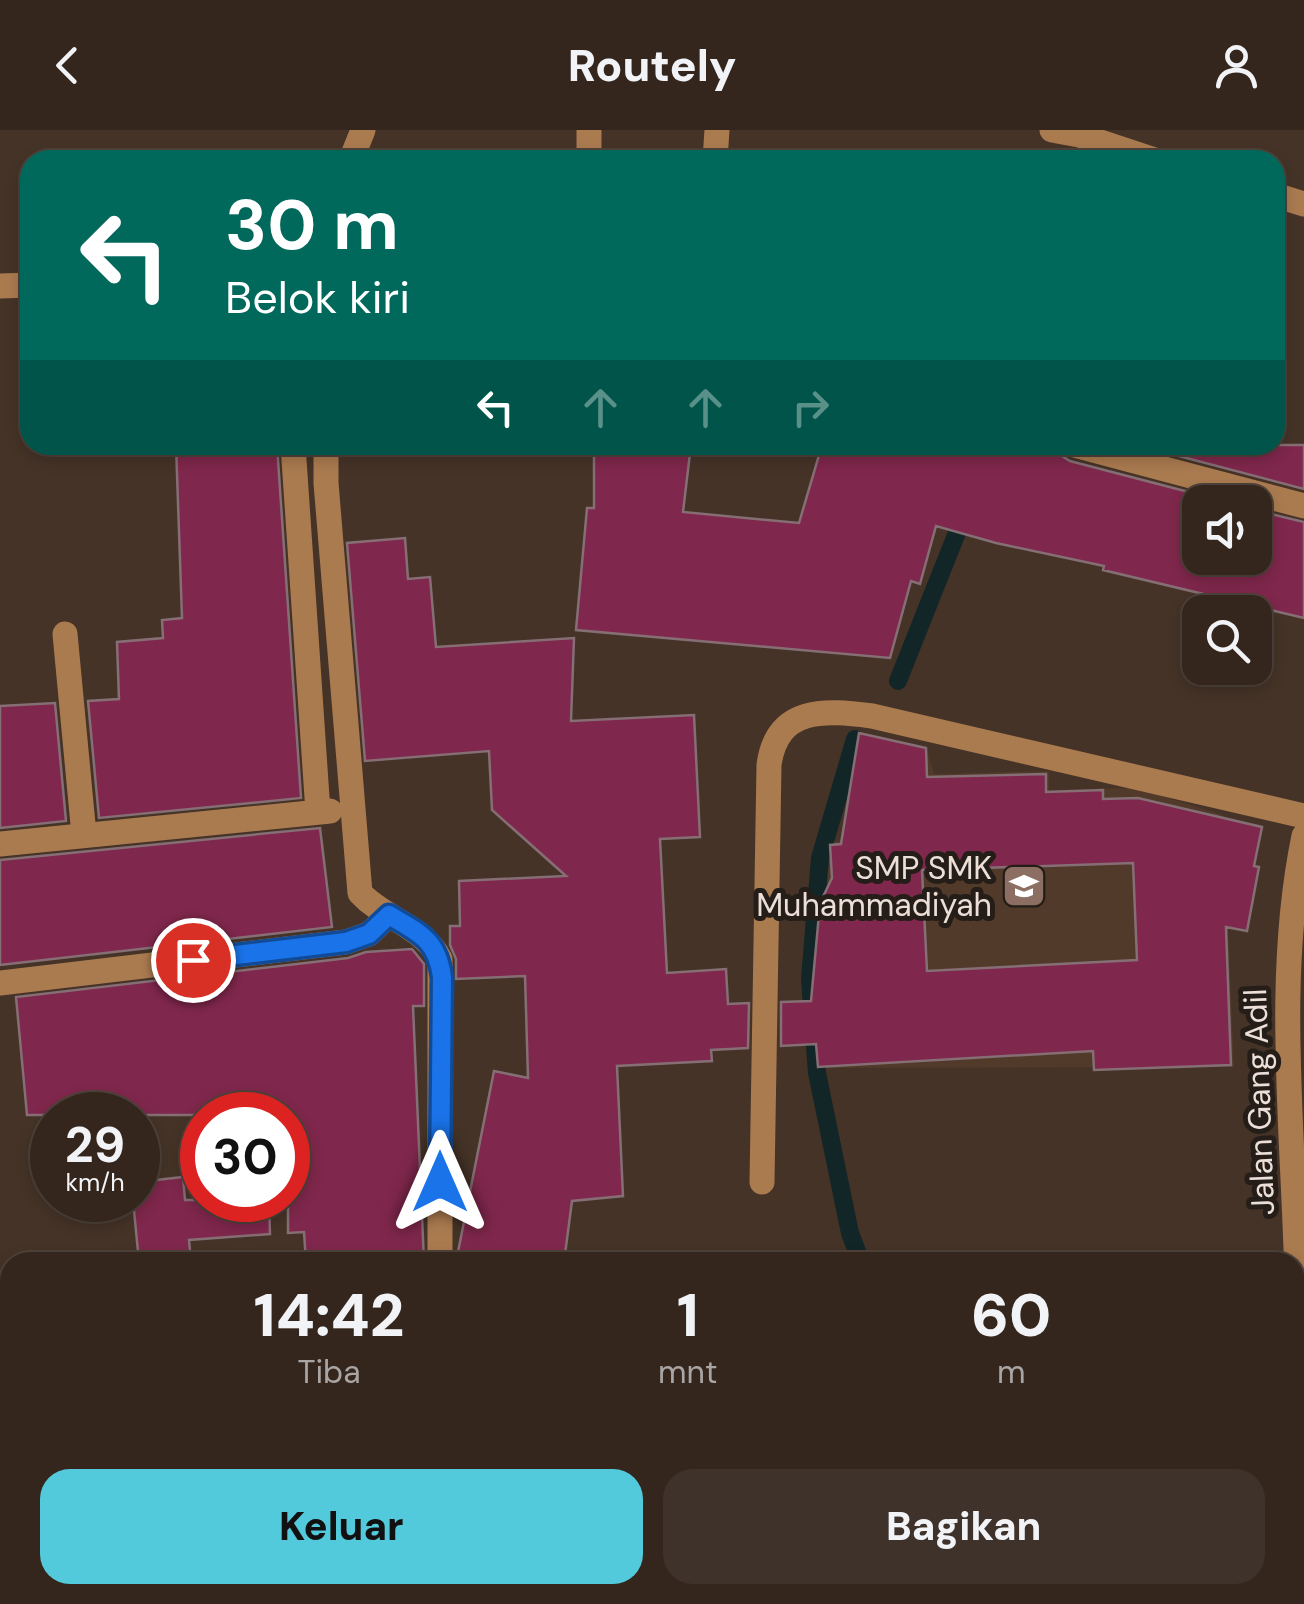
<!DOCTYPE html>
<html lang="id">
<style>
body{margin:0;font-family:"DM Sans",sans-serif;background:#3f322a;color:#f1f3f6;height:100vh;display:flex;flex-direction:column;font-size:38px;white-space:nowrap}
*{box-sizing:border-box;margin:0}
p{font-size:32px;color:#a9a5a4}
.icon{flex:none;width:55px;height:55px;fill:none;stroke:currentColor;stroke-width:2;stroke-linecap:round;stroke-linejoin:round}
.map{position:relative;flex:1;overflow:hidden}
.details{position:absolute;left:0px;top:1122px;width:1305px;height:352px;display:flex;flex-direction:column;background:#34261d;border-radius:30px 30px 0 0;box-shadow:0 5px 15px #0003,0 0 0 2px #4e433b}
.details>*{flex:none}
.top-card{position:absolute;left:20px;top:20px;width:1265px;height:305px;border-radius:30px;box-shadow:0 5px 15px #0003,0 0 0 2px #4e433b;background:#00695c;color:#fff;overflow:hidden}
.fabs{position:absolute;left:1182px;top:355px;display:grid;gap:20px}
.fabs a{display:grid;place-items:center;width:90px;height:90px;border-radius:20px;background:#34261d;box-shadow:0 5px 15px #0003,0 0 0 2px #4e433b;font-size:50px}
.speed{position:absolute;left:30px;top:962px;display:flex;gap:20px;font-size:50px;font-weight:700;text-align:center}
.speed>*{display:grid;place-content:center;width:130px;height:130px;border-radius:50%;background:#34261d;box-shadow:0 5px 15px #0003,0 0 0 2px #4e433b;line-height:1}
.speed small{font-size:25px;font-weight:400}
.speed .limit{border:15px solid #d22;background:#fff;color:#111}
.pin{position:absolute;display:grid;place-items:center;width:85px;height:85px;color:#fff;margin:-42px;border:5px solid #fff;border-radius:50%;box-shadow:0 2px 10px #0007}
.me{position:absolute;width:110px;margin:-55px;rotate:0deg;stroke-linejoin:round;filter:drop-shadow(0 0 8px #0008)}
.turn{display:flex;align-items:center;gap:35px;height:210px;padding:0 40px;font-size:45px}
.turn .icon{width:130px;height:130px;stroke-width:2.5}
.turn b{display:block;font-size:70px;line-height:85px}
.lanes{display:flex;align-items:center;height:95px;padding:0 40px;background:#0003;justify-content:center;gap:50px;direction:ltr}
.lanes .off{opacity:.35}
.eta{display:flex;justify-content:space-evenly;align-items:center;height:170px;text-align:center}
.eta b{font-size:60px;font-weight:800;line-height:70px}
.primary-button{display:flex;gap:20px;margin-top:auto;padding:20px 40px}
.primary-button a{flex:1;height:115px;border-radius:30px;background:#53cadc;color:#111;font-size:40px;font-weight:800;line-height:115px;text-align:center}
.primary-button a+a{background:#3f322a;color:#f1f3f6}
header{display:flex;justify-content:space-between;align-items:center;height:130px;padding:0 40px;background:#34261d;font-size:45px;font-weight:800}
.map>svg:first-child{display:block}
.built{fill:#513a2a}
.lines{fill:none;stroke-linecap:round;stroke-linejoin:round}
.stream{stroke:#122527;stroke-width:18}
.building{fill:#7f274c;stroke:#866e75;stroke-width:2.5;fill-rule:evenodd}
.minor{stroke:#ab7b50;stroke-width:25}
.route-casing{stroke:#114b97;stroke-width:25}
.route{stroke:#1a73e8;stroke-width:18}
.labels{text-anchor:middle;stroke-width:10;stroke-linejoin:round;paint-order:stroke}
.poi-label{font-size:32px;fill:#ebdfd8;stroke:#251d17;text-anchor:end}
.street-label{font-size:32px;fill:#ebdfd8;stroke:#251d17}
</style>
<header><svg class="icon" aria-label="back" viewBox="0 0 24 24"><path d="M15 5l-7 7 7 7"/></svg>Routely<svg class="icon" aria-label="person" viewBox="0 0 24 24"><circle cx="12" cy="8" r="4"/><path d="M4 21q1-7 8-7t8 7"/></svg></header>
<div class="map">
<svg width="1304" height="1474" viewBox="0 0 1304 1474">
<rect width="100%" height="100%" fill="#453327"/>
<!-- built -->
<path class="built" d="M856,610L926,616L934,644L1049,641V660L1137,658L1223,685L1234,937L817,938L811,845L827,713L840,711Z"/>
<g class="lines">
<!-- stream -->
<path class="stream" d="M898,551L966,380
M855,609L820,728L810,849L817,943L850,1103L861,1132"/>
</g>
<!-- building -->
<path class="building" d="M176,315H277L301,668L99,688L88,571L119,569L117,512L163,508L162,490L182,488Z
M594,315H691L683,382L799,393L822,315H1058L1062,326L1070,331L1227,372H1200V428H1255V380L1304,392V488L1103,440L1104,436L996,413L936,396L920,454L911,451L890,528L576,500L587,378H594Z
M1137,315H1304V359Z
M405,408L408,449L430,447L436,517L574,508L571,591L694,585L700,707L660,709L667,843L726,839L728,874L749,873L748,918L711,920L712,931L617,936L623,1066L572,1071L564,1132H456L494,941L528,948L525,846L456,849V829L450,815V796H460L459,751L566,746L492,680L489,621L365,631L347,413Z
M55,573L66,691L0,698V576Z
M859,603L926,618L927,647L1046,644V662L1103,660V669L1138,668L1262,697L1254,736L1259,737L1247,801L1226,797L1231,935L1094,940L1093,921L818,937L816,914L781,916V872L811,871L820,773L832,748L830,715L841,714ZM1133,733L1137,830L927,841L922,740Z
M320,698L332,797L0,835V730Z
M412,819L424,834V876H413L424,1132H306L304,1102L288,1103V985H27L16,867L348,828L366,822Z
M183,1047L185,1070H269L270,1104L189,1110L191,1132H139L133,1070H138V1052Z"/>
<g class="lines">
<!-- minor -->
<path class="minor" d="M589,0V30
M1052,0L1079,5L1155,30
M351,30L363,0
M715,30L717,0
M1275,65L1304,74
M0,156L30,155
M293,315L318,682
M326,315V353L360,763C384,789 422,795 440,829V1132
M1074,315L1304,376
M65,504L84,705
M0,714L330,681
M0,853L346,812L369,804L389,785
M762,1052L769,635C777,576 825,580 872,586L1304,686
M1295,1297C1303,1250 1298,1200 1297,1153C1294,1005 1274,850 1304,706
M415,1474L416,1465
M1097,1474L1112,1465"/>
</g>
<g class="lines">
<!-- route casing -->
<g class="route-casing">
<path id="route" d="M193,830L346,812L369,804L389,785C419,803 437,809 442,847L440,1052"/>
</g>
<!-- route -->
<use href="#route" class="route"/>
</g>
<!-- icons -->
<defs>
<g id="school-square" transform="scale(2.25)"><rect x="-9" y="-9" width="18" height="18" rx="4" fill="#8d6e63" stroke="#251d17"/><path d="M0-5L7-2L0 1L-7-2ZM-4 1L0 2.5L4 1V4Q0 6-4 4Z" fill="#fff"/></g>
</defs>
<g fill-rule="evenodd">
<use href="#school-square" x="1024" y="756"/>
</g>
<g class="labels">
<!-- poi labels -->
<g class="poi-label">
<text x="992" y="749">SMP SMK<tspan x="992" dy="37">Muhammadiyah</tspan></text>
</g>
<!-- street labels -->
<g class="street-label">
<text transform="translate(1259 972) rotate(-92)" y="11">Jalan Gang Adil</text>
</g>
</g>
</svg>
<div class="fabs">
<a><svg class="icon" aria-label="sound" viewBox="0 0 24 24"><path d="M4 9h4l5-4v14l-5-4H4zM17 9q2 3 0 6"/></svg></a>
<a><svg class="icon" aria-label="search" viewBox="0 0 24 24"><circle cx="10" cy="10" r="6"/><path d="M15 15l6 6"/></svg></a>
</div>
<div class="speed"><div>29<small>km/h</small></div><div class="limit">30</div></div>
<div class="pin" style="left:193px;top:830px;background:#d93025"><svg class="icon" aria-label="arrive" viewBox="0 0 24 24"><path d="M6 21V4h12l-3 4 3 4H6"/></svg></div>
<svg class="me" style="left:440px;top:1052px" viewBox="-20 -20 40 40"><path d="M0-17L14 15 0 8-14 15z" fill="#1a73e8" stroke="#fff" stroke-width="4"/></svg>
<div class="top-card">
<div class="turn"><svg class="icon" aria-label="left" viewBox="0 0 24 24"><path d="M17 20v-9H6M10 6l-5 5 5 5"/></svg><div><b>30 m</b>Belok kiri</div></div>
<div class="lanes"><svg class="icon" aria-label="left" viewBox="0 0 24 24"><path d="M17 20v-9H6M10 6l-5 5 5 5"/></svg><svg class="icon off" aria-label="ahead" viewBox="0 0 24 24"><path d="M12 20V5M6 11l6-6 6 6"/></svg><svg class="icon off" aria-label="ahead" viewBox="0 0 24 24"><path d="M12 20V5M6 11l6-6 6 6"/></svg><svg class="icon off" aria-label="right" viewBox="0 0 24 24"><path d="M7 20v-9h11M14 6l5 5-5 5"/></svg></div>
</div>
<section class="details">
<div class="eta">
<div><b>14:42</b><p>Tiba</p></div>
<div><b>1</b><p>mnt</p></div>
<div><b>60</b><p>m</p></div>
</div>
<div class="primary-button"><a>Keluar</a><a>Bagikan</a></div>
</section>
</div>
